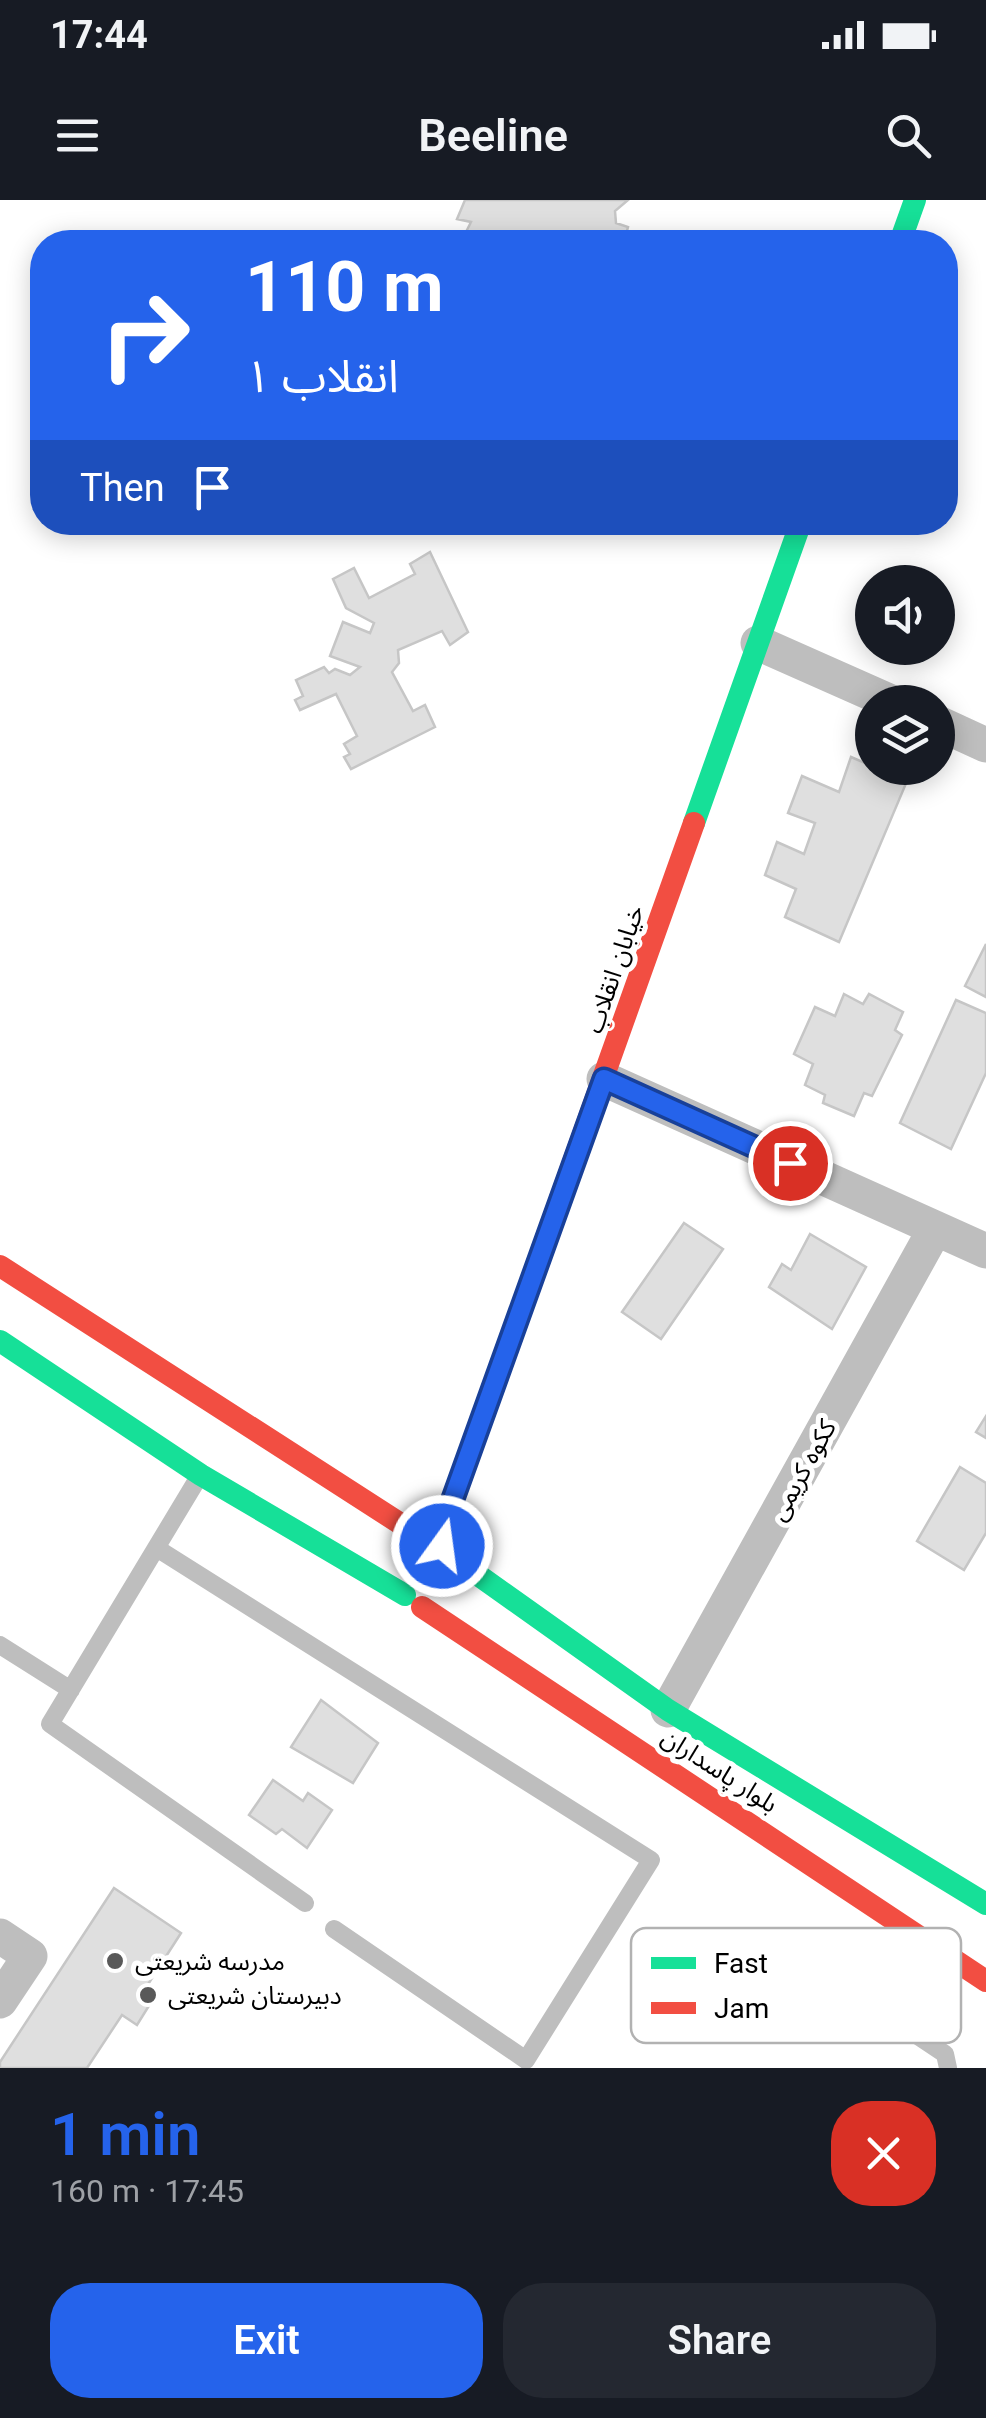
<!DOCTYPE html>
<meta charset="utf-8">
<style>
body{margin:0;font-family:Roboto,"Noto Sans Arabic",sans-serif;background:#242831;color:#f1f3f6;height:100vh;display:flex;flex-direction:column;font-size:38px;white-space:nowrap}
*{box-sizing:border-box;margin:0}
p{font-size:32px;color:#9ea1a6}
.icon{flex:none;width:55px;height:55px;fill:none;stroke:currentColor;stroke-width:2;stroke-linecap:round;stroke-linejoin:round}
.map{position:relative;height:1868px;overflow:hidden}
.drawer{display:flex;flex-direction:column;background:#171b24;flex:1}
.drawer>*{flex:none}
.top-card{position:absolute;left:30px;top:30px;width:928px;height:305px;border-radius:40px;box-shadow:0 5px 25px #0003;background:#2563eb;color:#fff;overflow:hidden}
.controls{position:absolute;left:855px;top:365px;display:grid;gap:20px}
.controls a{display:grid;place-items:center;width:100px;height:100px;border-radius:50%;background:#171b24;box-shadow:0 5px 25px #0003;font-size:50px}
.pin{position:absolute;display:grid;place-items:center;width:85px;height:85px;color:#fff;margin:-42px;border:5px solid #fff;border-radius:50%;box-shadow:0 2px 10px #0007}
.me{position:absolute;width:110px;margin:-55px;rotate:14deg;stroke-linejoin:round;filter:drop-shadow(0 0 8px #0008)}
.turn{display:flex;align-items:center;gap:35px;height:210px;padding:0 50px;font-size:45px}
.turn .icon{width:130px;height:130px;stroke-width:2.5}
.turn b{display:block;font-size:70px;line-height:85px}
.then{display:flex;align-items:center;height:95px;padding:0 50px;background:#0003;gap:20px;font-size:38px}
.round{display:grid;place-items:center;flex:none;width:105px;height:105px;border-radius:40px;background:#242831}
.headline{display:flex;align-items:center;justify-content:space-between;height:170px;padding:0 50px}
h1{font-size:60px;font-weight:600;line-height:75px;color:#2563eb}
.cta{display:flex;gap:20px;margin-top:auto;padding:20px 50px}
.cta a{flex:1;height:115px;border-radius:40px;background:#2563eb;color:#fff;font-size:40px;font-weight:600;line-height:115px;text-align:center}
.cta a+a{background:#242831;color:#f1f3f6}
.status{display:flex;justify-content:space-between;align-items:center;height:70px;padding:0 50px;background:#171b24;direction:ltr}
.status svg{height:28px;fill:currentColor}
header{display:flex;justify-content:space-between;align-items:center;height:130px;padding:0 50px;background:#171b24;font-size:45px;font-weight:600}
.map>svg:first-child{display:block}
.building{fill:#dfdfdf;stroke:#c6c6c6;stroke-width:2.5}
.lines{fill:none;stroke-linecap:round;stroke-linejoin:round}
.lane{stroke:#bebebe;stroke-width:18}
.street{stroke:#bebebe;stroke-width:35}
.fast{stroke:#16e098;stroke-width:22}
.jam{stroke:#f24e42;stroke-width:22}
.route-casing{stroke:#184099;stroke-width:25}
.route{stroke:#2563eb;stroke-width:18}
.poi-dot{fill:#595959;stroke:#fff;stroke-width:4}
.labels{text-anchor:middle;stroke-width:10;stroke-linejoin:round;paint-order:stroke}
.street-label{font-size:25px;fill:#000;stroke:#fff}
.poi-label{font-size:25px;fill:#000;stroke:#fff;text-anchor:start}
.key{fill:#fff;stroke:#b2b2b2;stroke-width:2.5}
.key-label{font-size:28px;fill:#000}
</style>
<div class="status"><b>17:44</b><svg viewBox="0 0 49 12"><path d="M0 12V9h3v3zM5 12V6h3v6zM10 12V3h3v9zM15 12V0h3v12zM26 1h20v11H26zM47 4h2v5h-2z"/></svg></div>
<header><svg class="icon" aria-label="menu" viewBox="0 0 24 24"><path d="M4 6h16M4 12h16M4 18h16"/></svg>Beeline<svg class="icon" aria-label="search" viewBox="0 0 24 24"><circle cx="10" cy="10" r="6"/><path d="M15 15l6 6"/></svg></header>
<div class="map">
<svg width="986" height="1868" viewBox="0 0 986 1868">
<rect width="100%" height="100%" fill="#fff"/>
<!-- building -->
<path class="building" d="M465,0H628L615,11L616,23L628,27L624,42H480L466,32L471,22L457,19Z
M430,352L468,432L450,445L442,431L398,450L399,463L392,472L413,511L425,505L435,527L351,569L344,557L350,554L344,544L357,536L336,494L300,510L295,500L303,496L296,480L324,467L329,473L335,469L350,475L360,467L330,456L343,422L370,433L374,423L346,408L333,379L354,368L369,398L415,374L410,364Z
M851,557L907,581L839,742L785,717L796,689L765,675L777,642L804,654L815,623L788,613L802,576L839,592Z
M986,744V797L965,786Z
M844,794L863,804L869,794L903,812L895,830L902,835L872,896L864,893L854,916L823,903L825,895L805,885L813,864L794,854L815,807L835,816Z
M956,800L986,813V873L951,949L900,923Z
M684,1023L723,1049L661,1139L622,1112Z
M810,1034L866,1067L832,1129L769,1087L782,1064L791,1070Z
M986,1216V1238L976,1232Z
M960,1267L986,1283V1333L964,1370L917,1341Z
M321,1500L378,1543L353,1583L291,1547Z
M273,1580L303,1601L308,1593L332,1610L307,1648L282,1629L276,1634L249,1615Z
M114,1688L181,1733L145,1789L155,1796L137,1825L122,1815L87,1868H0V1862Z"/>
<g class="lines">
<!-- lane -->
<path class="lane" d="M200,1275L50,1524L305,1703
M158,1349L651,1660L526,1860L334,1729
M0,1445L71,1490
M861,1798L945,1854L948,1868"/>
<!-- street -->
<path class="street" d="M758,443L891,502
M938,523L986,545
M604,879L986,1051
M668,1510L935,1029
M0,1736L30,1756L0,1801"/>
<!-- fast -->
<path class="fast" d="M900,42L915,0
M694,623L801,322
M0,1141L201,1275L405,1395
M457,1360L668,1510L986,1704"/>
<!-- jam -->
<path class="jam" d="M0,1066L432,1344
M442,1347L450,1307L694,623
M422,1407L986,1781"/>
</g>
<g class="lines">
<!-- route casing -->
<g class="route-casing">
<path id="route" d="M442,1346L450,1307L604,879L790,963"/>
</g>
<!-- route -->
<use href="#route" class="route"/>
</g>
<!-- markers -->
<g class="poi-dot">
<circle cx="115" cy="1761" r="10"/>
<circle cx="148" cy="1795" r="10"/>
</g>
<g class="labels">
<!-- street labels -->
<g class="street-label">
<text transform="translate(614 769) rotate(-71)" y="9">خیابان انقلاب</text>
<text transform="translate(802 1270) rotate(-61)" y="9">ککوه کریمی</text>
<text transform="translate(720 1570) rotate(33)" y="9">بلوار پاسداران</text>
</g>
<!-- poi labels -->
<g class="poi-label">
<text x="135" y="1770">مدرسه شریعتی</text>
<text x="168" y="1804">دبیرستان شریعتی</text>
</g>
</g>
<!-- legend -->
<rect x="631" y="1728" width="330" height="115" rx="15" class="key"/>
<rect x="651" y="1757" width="45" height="12" fill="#16e098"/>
<rect x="651" y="1802" width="45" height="12" fill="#f24e42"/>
<g class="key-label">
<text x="714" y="1773">Fast</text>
<text x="714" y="1818">Jam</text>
</g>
</svg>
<div class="controls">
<a><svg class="icon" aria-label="sound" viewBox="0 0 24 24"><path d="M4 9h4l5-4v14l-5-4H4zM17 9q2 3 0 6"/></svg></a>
<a><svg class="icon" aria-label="layers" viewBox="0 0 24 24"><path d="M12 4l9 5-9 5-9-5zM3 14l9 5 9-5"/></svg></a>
</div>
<div class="pin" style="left:790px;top:963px;background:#d93025"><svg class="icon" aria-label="arrive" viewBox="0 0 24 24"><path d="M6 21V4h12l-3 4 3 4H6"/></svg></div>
<svg class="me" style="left:442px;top:1346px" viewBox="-20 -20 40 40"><circle r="17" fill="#2563eb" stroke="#fff" stroke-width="3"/><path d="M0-11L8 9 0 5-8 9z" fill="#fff"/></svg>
<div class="top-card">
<div class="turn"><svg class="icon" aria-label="right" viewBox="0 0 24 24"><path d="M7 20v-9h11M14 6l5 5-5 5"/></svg><div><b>110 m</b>انقلاب ۱</div></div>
<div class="then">Then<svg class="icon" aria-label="arrive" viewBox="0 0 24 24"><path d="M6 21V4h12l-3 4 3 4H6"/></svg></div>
</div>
</div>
<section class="drawer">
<div class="headline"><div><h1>1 min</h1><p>160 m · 17:45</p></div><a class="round" style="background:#d93025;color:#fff"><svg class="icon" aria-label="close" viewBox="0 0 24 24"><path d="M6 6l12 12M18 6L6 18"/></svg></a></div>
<div class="cta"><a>Exit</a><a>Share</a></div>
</section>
